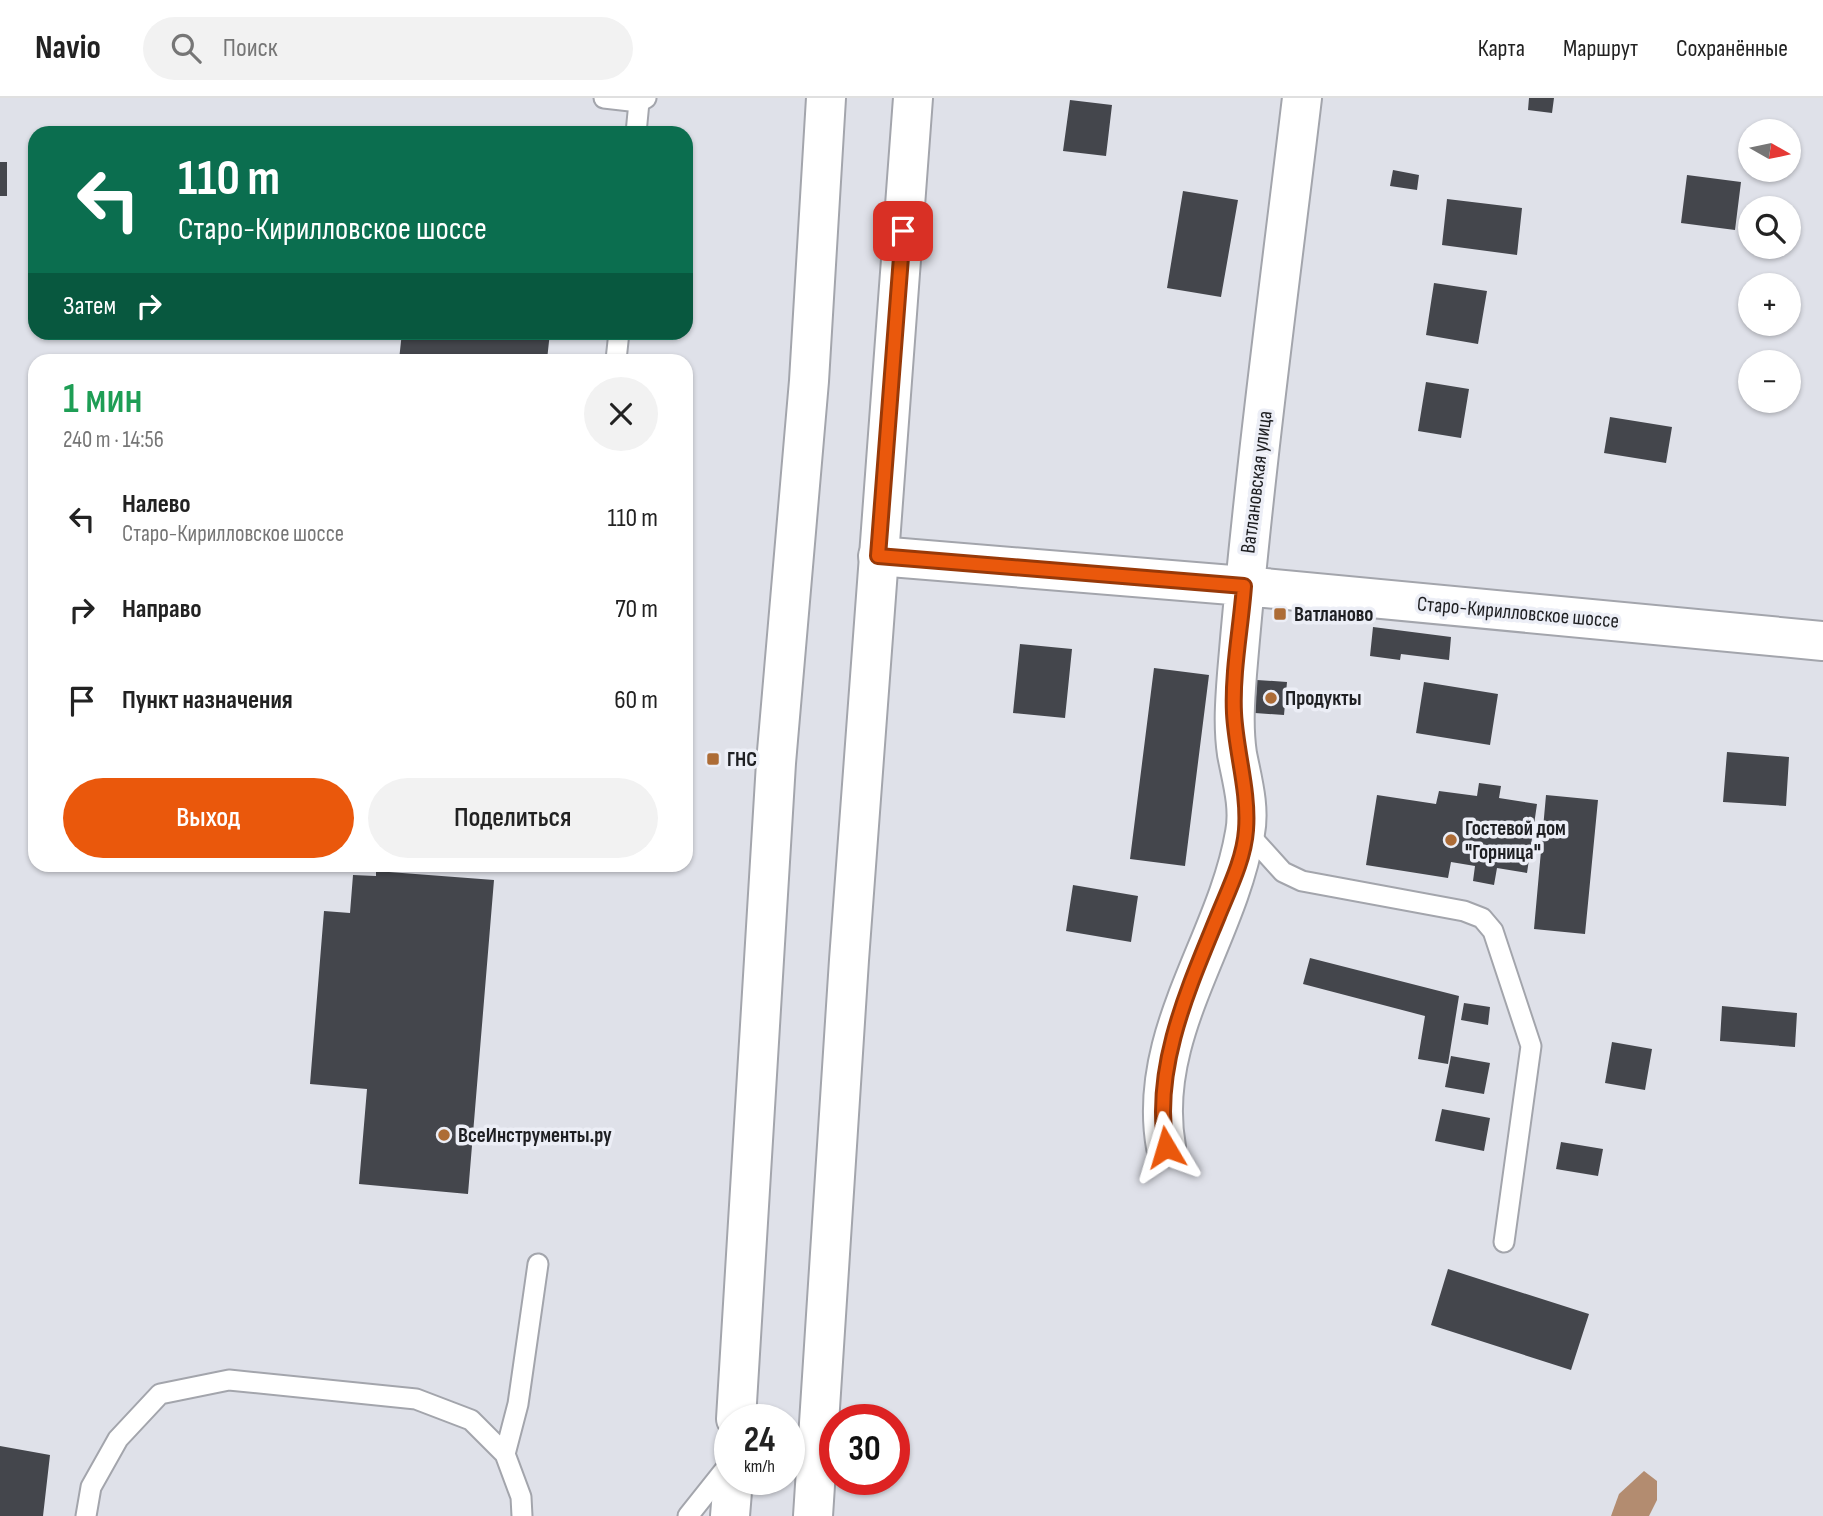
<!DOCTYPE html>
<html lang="ru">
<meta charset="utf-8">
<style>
body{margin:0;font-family:"Sofia Sans Condensed",sans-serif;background:#f2f2f2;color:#222;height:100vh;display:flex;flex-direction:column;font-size:26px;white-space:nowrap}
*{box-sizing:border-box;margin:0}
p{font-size:23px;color:#767676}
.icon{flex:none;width:38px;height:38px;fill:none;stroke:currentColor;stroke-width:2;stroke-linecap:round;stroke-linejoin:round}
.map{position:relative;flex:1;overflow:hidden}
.drawer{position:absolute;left:28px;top:256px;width:665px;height:518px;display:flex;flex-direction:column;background:#fff;border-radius:21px;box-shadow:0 2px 5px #0004}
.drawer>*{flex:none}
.top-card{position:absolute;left:28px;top:28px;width:665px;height:214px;border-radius:21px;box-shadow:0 2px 5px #0004;background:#0b6e4f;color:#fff;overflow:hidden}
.needle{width:46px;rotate:99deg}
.controls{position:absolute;left:1738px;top:21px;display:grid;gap:14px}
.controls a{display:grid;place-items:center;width:63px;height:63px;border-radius:50%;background:#fff;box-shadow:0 2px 5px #0004;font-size:35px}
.speed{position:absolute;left:714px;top:1306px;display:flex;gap:14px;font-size:35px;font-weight:700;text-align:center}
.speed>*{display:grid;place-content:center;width:91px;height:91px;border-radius:50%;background:#fff;box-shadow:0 2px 5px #0004;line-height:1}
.speed small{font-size:18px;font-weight:400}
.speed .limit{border:10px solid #d22;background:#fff;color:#111}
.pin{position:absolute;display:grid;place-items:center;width:60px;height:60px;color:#fff;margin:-30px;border-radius:14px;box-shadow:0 4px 10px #0006}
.me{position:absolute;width:77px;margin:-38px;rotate:353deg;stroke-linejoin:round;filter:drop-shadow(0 0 5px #0008)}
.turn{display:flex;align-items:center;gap:24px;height:147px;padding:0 35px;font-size:32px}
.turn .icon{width:91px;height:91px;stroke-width:2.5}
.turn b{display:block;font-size:49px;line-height:60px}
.then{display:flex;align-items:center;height:66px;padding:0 35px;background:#0003;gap:14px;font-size:26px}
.round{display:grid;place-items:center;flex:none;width:74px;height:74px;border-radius:37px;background:#f2f2f2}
.summary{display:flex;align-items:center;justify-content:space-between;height:119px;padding:0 35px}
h1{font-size:42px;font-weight:600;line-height:52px;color:#1e9e55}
.button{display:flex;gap:14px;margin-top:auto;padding:14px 35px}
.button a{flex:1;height:80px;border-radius:42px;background:#ea580c;color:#fff;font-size:28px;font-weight:600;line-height:80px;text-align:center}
.button a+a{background:#f2f2f2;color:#222}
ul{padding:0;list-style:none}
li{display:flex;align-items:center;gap:21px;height:91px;padding:0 35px}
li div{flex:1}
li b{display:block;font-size:26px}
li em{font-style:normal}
header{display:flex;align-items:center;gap:42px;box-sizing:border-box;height:98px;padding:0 35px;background:#fff;border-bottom:2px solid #e0e0e0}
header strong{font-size:33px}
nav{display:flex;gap:38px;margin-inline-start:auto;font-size:24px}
.search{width:490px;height:63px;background:#f2f2f2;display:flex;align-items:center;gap:18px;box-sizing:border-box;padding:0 24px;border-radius:38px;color:#767676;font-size:26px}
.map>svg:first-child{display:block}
.water{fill:#b38c70}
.building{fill:#44464c}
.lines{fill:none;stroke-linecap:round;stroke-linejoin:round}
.lane-casing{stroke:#a3a5ac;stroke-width:23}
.street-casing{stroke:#a3a5ac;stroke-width:42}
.primary-casing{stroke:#a3a5ac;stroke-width:42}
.lane{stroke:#fff;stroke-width:19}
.street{stroke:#fff;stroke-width:38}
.primary{stroke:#fff;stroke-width:38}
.route-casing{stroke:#983908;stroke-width:18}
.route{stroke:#ea580c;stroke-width:12}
.poi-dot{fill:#ad6c36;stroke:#eceef6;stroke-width:2.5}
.labels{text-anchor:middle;stroke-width:7;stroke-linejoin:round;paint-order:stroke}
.street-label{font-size:21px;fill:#1e1f22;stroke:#eceef6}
.poi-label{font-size:21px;font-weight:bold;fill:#1e1f22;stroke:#eceef6;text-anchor:start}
</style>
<header>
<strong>Navio</strong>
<div class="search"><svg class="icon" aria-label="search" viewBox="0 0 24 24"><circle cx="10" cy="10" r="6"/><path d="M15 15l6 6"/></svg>Поиск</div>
<nav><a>Карта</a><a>Маршрут</a><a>Сохранённые</a></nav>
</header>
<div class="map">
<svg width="1823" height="1418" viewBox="0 0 1823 1418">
<rect width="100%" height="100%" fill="#dfe1e9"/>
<!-- water -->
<path class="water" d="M1644,1373L1657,1383V1402L1649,1418H1611L1619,1396Z"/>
<!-- building -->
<path class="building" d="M1529,0H1554L1552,15L1528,12Z
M1070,2L1112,7L1106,58L1063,53Z
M0,64H7V98H0Z
M1393,72L1419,77L1417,92L1390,88Z
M1687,77L1741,84L1735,132L1681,125Z
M1183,93L1238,102L1221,199L1167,190Z
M1447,101L1522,110L1517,157L1442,147Z
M1434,185L1487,193L1478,246L1426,237Z
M402,234H550L547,262H399Z
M1426,284L1469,291L1461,340L1418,333Z
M1610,319L1672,329L1666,365L1604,355Z
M1373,529L1451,539L1449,562L1401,556L1400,562L1370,558Z
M1020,546L1072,551L1065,620L1013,615Z
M1154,570L1209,577L1185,768L1130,761Z
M1257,582L1287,584L1284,617L1255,615Z
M1424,584L1498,596L1490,647L1416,635Z
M1727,654L1789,659L1786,708L1723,704Z
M1479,685L1501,688L1499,700L1537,706L1527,775L1497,770L1494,787L1473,783L1475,768L1451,764L1448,780L1366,767L1377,697L1436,706L1439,693L1477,698Z
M1546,697L1598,702L1585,836L1534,831Z
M376,773L494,782L468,1096L359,1086L367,991L310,986L324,813L350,815L353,777L376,778Z
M1073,787L1138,798L1131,844L1066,833Z
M1310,860L1459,898L1448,966L1418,961L1425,918L1303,886Z
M1464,905L1490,909L1488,927L1461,922Z
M1722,908L1797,915L1795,949L1720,943Z
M1612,944L1652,951L1645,992L1605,985Z
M1451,958L1490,965L1484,996L1445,989Z
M1442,1011L1490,1020L1484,1053L1435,1043Z
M1561,1044L1603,1051L1598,1078L1556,1071Z
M1448,1171L1589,1216L1571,1272L1431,1227Z
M0,1348L50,1357L43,1418H0Z"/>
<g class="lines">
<!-- lane casing -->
<g class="lane-casing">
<path id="lane" d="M604,0L639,4
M636,35L639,4L646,0
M616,262L619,234
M1246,733L1283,774L1302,783L1464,813L1482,820L1493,833L1531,948L1504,1144
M505,1356L518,1306L538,1166
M86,1418L91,1389L118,1341L160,1296L229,1282L416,1301L471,1322L505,1356L521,1399L522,1418
M688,1418L727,1369"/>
</g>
<!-- street casing -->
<g class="street-casing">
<path id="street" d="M878,458L1244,488L1823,543
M1166,1049C1146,936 1227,842 1245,735C1250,709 1242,682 1237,656C1233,629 1235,602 1237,576C1253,383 1279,192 1302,0"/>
</g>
<!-- primary casing -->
<g class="primary-casing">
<path id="primary" d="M736,1321L776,665L809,283L826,0
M730,1418L733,1381
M813,1418L849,862L913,0"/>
</g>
<!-- lane -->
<use href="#lane" class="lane"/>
<!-- street -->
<use href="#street" class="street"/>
<!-- primary -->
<use href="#primary" class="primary"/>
</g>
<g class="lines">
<!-- route casing -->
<g class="route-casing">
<path id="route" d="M903,133L878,458L1244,488C1241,529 1232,574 1234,615C1236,654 1249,693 1246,732C1244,761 1229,791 1218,818C1189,889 1152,970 1166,1049"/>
</g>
<!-- route -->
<use href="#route" class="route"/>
</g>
<!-- markers -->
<g class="poi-dot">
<rect x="1273" y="509" width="14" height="14" rx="3.5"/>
<circle cx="1271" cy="600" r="7"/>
<rect x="706" y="654" width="14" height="14" rx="3.5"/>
<circle cx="1451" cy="742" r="7"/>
<circle cx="444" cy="1037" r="7"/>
</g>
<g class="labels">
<!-- street labels -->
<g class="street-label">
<text transform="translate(1256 384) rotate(-83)" y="7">Ватлановская улица</text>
<text transform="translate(1518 514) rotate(5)" y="7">Старо-Кирилловское шоссе</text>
</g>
<!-- poi labels -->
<g class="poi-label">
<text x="1294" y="523">Ватланово</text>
<text x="1285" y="607">Продукты</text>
<text x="727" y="668">ГНС</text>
<text x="1465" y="737">Гостевой дом<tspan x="1465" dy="24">"Горница"</tspan></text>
<text x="458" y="1044">ВсеИнструменты.ру</text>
</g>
</g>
</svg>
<div class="controls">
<a><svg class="needle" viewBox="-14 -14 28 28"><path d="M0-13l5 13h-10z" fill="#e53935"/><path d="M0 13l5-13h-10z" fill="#767676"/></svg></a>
<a><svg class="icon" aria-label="search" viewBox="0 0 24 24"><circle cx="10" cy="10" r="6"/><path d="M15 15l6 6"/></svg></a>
<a>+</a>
<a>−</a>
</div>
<div class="speed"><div>24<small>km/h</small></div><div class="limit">30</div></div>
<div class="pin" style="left:903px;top:133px;background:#d93025"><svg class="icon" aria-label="arrive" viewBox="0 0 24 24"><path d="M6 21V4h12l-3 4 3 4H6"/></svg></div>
<svg class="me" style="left:1166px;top:1049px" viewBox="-20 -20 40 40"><path d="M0-17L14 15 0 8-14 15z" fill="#ea580c" stroke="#fff" stroke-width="4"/></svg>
<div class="top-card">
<div class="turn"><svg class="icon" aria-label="left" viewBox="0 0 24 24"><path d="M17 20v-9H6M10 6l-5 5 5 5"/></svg><div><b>110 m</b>Старо-Кирилловское шоссе</div></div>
<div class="then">Затем<svg class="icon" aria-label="right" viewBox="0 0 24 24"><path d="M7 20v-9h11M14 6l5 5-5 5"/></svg></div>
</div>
<section class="drawer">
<div class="summary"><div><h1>1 мин</h1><p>240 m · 14:56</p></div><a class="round"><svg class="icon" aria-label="close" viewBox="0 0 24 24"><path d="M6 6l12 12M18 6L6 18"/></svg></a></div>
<ul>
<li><svg class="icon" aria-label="left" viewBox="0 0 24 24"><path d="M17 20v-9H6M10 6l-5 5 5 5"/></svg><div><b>Налево</b><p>Старо-Кирилловское шоссе</p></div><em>110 m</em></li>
<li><svg class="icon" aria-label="right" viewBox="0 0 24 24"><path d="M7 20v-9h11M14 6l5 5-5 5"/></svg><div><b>Направо</b></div><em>70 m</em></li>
<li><svg class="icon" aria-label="arrive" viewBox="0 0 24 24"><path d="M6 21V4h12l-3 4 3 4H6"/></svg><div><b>Пункт назначения</b></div><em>60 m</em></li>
</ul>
<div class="button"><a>Выход</a><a>Поделиться</a></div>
</section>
</div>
